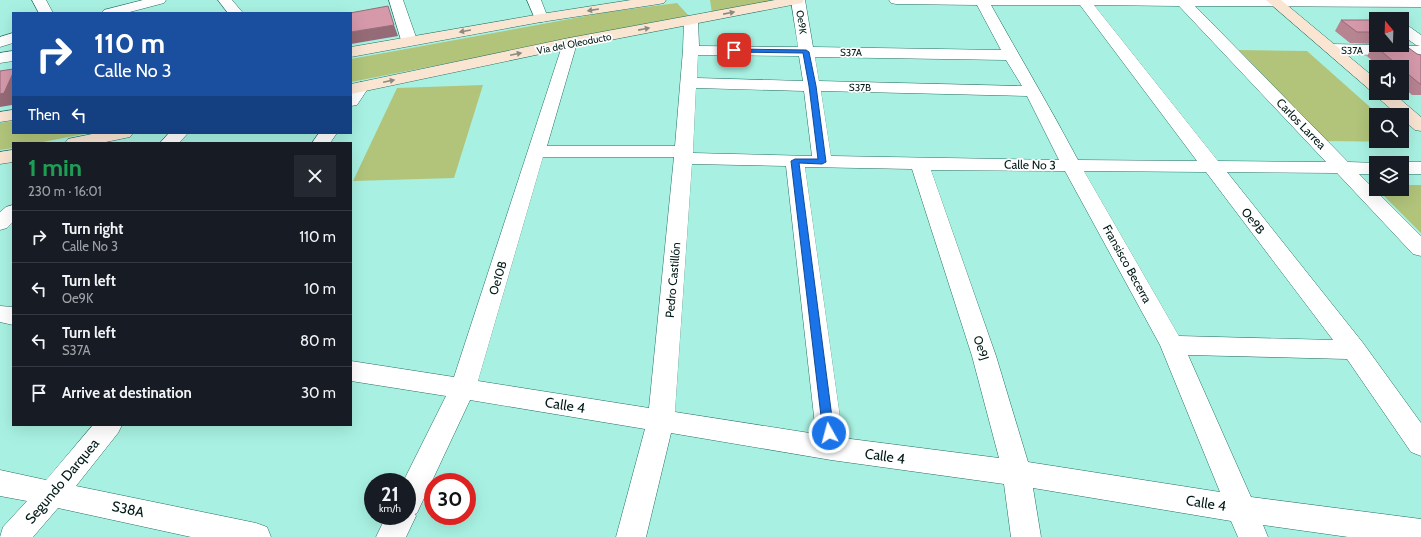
<!DOCTYPE html>
<meta charset="utf-8">
<style>
body{margin:0;font-family:Cabin,sans-serif;background:#242831;color:#f1f3f6;height:100vh;display:flex;flex-direction:column;font-size:15px;white-space:nowrap}
*{box-sizing:border-box;margin:0}
p{font-size:13px;color:#9ea1a6}
.icon{flex:none;width:22px;height:22px;fill:none;stroke:currentColor;stroke-width:2;stroke-linecap:round;stroke-linejoin:round}
.map{position:relative;flex:1;overflow:hidden}
.sheet{position:absolute;left:12px;top:142px;width:340px;height:284px;display:flex;flex-direction:column;background:#171b24;border-radius:0px;box-shadow:0 4px 16px #0002}
.sheet>*{flex:none}
.guide{position:absolute;left:12px;top:12px;width:340px;height:122px;border-radius:0px;box-shadow:0 4px 16px #0002;background:#1a4fa0;color:#fff;overflow:hidden}
.needle{width:26px;rotate:341deg}
.tools{position:absolute;left:1369px;top:12px;display:grid;gap:8px}
.tools a{display:grid;place-items:center;width:40px;height:40px;border-radius:0px;background:#171b24;box-shadow:0 4px 16px #0002;font-size:20px}
.speed{position:absolute;left:364px;top:473px;display:flex;gap:8px;font-size:20px;font-weight:700;text-align:center}
.speed>*{display:grid;place-content:center;width:52px;height:52px;border-radius:50%;background:#171b24;box-shadow:0 4px 16px #0002;line-height:1}
.speed small{font-size:10px;font-weight:400}
.speed .limit{border:6px solid #d22;background:#fff;color:#111}
.pin{position:absolute;display:grid;place-items:center;width:34px;height:34px;color:#fff;margin:-17px;border-radius:8px;box-shadow:0 2px 6px #0006}
.me{position:absolute;width:44px;margin:-22px;rotate:353deg;stroke-linejoin:round;filter:drop-shadow(0 0 3px #0008)}
.turn{display:flex;align-items:center;gap:14px;height:84px;padding:0 16px;font-size:18px}
.turn .icon{width:52px;height:52px;stroke-width:2.5}
.turn b{display:block;font-size:28px;line-height:34px}
.then{display:flex;align-items:center;height:38px;padding:0 16px;background:#0003;gap:8px;font-size:15px}
.round{display:grid;place-items:center;flex:none;width:42px;height:42px;border-radius:0px;background:#242831}
.head{display:flex;align-items:center;justify-content:space-between;height:68px;padding:0 16px}
h1{font-size:24px;font-weight:700;line-height:30px;color:#1e9e55}
ul{padding:0;list-style:none}
li{display:flex;align-items:center;gap:12px;height:52px;padding:0 16px;border-top:1px solid #363941}
li div{flex:1}
li b{display:block;font-size:15px}
li em{font-style:normal}
.map>svg:first-child{display:block}
.green{fill:#b1c47a}
.lines{fill:none;stroke-linecap:round;stroke-linejoin:round}
.street-casing{stroke:#267064;stroke-width:1}
.secondary-casing{stroke:#267064;stroke-width:1}
.street{fill:#fff;fill-rule:evenodd}
.secondary{fill:#fae5d3;fill-rule:evenodd}
.wall{fill:#b78492}
.shaded-wall{fill:#956b77}
.building{fill:#d599aa;stroke:#956b77}
.oneway{fill:#8a8a7e}
.route{fill:#1a73e8;stroke:#114b97}
.labels{text-anchor:middle;stroke-width:3.5;stroke-linejoin:round;paint-order:stroke}
.far-street-label{font-size:10px;fill:#001b17;stroke:#fff}
.street-label{font-size:12px;fill:#001b17;stroke:#fff}
.near-street-label{font-size:14px;fill:#001b17;stroke:#fff}
</style>
<div class="map">
<svg width="1421" height="537" viewBox="0 0 1421 537">
<rect width="100%" height="100%" fill="#a8f1e2"/>
<!-- green -->
<path class="green" d="M710,0H776L712,13Z
M677,3L689,16L351,82V59L608,12Z
M1235,50L1307,51L1379,115H1376V141H1402V135L1410,142L1325,141Z
M483,85L454,178L353,181L397,88Z
M13,121V133H89L38,143H13V148L0,150V123Z
M1402,185H1421V233L1377,189H1402Z"/>
<g class="lines">
<!-- street casing -->
<g class="street-casing">
<path id="street" d="M32,0H46L53,13H39Z
M143,0H166L164,3L126,13H102L104,10Z
M218,0H232L243,13H228Z
M389,0H403L417,40L414,43L409,45L404,43L401,40Z
M527,0H541L548,18L546,21L541,22L536,21Z
M791,0H805L813,47L1001,50L977,5L896,4L891,3L889,0H1421V7L1195,6L1348,162L1379,163H1376V174H1359L1421,236V256L1413,254L1337,173L1227,172L1363,343L1421,423V456L1411,452L1347,359L1188,355L1251,497L1421,519V537H1348L1263,525L1268,537H1238L1231,521L1033,488L1041,537H1011L1004,484L831,460L671,433L646,537H616L645,429L470,400L417,513L415,514L416,516L406,537H376L386,516H407V482H403L446,396L351,381V361L454,377L564,40L569,38L574,40L577,43L547,146H675L683,50L684,20L686,17L691,16L696,17L698,20L699,46L798,47ZM991,5H1080L1197,161L1078,160C1050,107 1020,57 991,5ZM1094,5L1179,6L1326,162L1218,161ZM698,55L799,56L803,81L697,78ZM815,57L1006,60L1022,86L819,81ZM696,88L804,91L812,156L693,153ZM821,91L1027,96L1059,160L831,156ZM543,157H674L649,408L478,381ZM692,164L786,166L816,434L675,412ZM805,167L912,169L972,356L999,458L843,438ZM931,170L1065,171L1160,345L1220,492L1028,462L996,356ZM1084,171L1206,172L1333,340L1179,336Z
M1402,24L1407,25L1421,35V56L1332,54L1327,52L1324,49L1327,46L1332,44L1420,46L1416,45L1402,35Z
M13,33V43L0,47V37Z
M13,51V61L0,63V53Z
M361,82L367,84L369,87L357,105L351,106C351,95 349,85 361,82Z
M169,133H188L179,143H160Z
M319,133H337L330,143H312Z
M1402,162H1421V174H1402V163H1399Z
M13,205V222L7,228L0,230V212L6,207Z
M0,306L13,307V325L0,322Z
M93,425H122L118,433L76,486L256,523L267,527L271,537H191L58,508L33,537H0L3,527L27,501L0,496V470L46,480Z"/>
</g>
<!-- secondary casing -->
<g class="secondary-casing">
<path id="secondary" d="M631,0H666L664,3L659,4L541,22L351,57V47L541,14Z
M775,0H804L802,3L797,4L569,48L351,94V84L569,38Z
M1266,0H1281L1376,79V93H1393L1421,117V131L1415,130L1402,119V115H1398L1377,97L1375,92L1370,90Z
M13,110V120L0,122V112Z
M97,133H133L130,137L101,143H65L68,139Z
M13,150V162L0,164V152Z"/>
</g>
<!-- street -->
<use href="#street" class="street"/>
<!-- secondary -->
<use href="#secondary" class="secondary"/>
</g>
<!-- wall -->
<path class="wall" d="M1341,20L1376,25V44L1350,43L1335,31Z
M1374,45L1421,55V95H1412L1402,86V67H1379L1367,56Z"/>
<!-- shaded-wall -->
<path class="shaded-wall" d="M394,25L398,36L351,44V32Z
M13,73V103L12,105L0,107V94Z"/>
<!-- building -->
<path class="building" d="M388,6L394,25L351,32V13H350Z
M1341,20H1370L1376,25V32H1357Z
M1374,45L1406,46L1417,54L1421,55V84H1420L1402,69V67H1400Z
M13,69V73L4,93L0,94V71Z"/>
<!-- one-way arrows -->
<defs><path id="oneway-solid" d="M-6-.8H1V-3.2L6.5 0L1 3.2V.8H-6Z"/></defs>
<g class="oneway">
<use href="#oneway-solid" transform="translate(593 10) rotate(171)"/>
<use href="#oneway-solid" transform="translate(729 13) rotate(-11)"/>
<use href="#oneway-solid" transform="translate(644 29) rotate(-11)"/>
<use href="#oneway-solid" transform="translate(465 31) rotate(170)"/>
<use href="#oneway-solid" transform="translate(516 54) rotate(-12)"/>
<use href="#oneway-solid" transform="translate(389 81) rotate(-12)"/>
</g>
<!-- route -->
<path class="route" d="M732,49L806,50L809,52L816,86L826,162L822,164L799,163L834,433L833,436L829,438L825,436L823,433L791,161L795,159H818L809,86L803,53L734,52H732Z"/>
<g class="labels">
<!-- far-street labels -->
<g class="far-street-label">
<text transform="translate(802 22) rotate(82)" y="4">Oe9K</text>
<text transform="translate(574 43) rotate(-11)" y="4">Via del Oleoducto</text>
<text transform="translate(1352 50) rotate(1)" y="4">S37A</text>
<text transform="translate(851 52) rotate(1)" y="4">S37A</text>
<text transform="translate(860 87) rotate(1)" y="4">S37B</text>
</g>
<!-- street labels -->
<g class="street-label">
<text transform="translate(1301 124) rotate(46)" y="4">Carlos Larrea</text>
<text transform="translate(1030 165) rotate(1)" y="4">Calle No 3</text>
<text transform="translate(1253 221) rotate(52)" y="4">Oe9B</text>
<text transform="translate(1127 264) rotate(61)" y="4">Fransisco Becerra</text>
<text transform="translate(498 278) rotate(-73)" y="4">Oe10B</text>
<text transform="translate(673 280) rotate(-85)" y="4">Pedro Castillón</text>
<text transform="translate(981 348) rotate(72)" y="4">Oe9J</text>
</g>
<!-- near-street labels -->
<g class="near-street-label">
<text transform="translate(565 405) rotate(9)" y="5">Calle 4</text>
<text transform="translate(885 456) rotate(8)" y="5">Calle 4</text>
<text transform="translate(62 481) rotate(-50)" y="5">Segundo Darquea</text>
<text transform="translate(1206 503) rotate(9)" y="5">Calle 4</text>
<text transform="translate(128 509) rotate(12)" y="5">S38A</text>
</g>
</g>
</svg>
<div class="tools">
<a><svg class="needle" viewBox="-14 -14 28 28"><path d="M0-13l5 13h-10z" fill="#e53935"/><path d="M0 13l5-13h-10z" fill="#9ea1a6"/></svg></a>
<a><svg class="icon" aria-label="sound" viewBox="0 0 24 24"><path d="M4 9h4l5-4v14l-5-4H4zM17 9q2 3 0 6"/></svg></a>
<a><svg class="icon" aria-label="search" viewBox="0 0 24 24"><circle cx="10" cy="10" r="6"/><path d="M15 15l6 6"/></svg></a>
<a><svg class="icon" aria-label="layers" viewBox="0 0 24 24"><path d="M12 4l9 5-9 5-9-5zM3 14l9 5 9-5"/></svg></a>
</div>
<div class="speed"><div>21<small>km/h</small></div><div class="limit">30</div></div>
<div class="pin" style="left:734px;top:50px;background:#d93025"><svg class="icon" aria-label="arrive" viewBox="0 0 24 24"><path d="M6 21V4h12l-3 4 3 4H6"/></svg></div>
<svg class="me" style="left:829px;top:433px" viewBox="-20 -20 40 40"><circle r="17" fill="#1a73e8" stroke="#fff" stroke-width="3"/><path d="M0-11L8 9 0 5-8 9z" fill="#fff"/></svg>
<div class="guide">
<div class="turn"><svg class="icon" aria-label="right" viewBox="0 0 24 24"><path d="M7 20v-9h11M14 6l5 5-5 5"/></svg><div><b>110 m</b>Calle No 3</div></div>
<div class="then">Then<svg class="icon" aria-label="left" viewBox="0 0 24 24"><path d="M17 20v-9H6M10 6l-5 5 5 5"/></svg></div>
</div>
<section class="sheet">
<div class="head"><div><h1>1 min</h1><p>230 m · 16:01</p></div><a class="round"><svg class="icon" aria-label="close" viewBox="0 0 24 24"><path d="M6 6l12 12M18 6L6 18"/></svg></a></div>
<ul>
<li><svg class="icon" aria-label="right" viewBox="0 0 24 24"><path d="M7 20v-9h11M14 6l5 5-5 5"/></svg><div><b>Turn right</b><p>Calle No 3</p></div><em>110 m</em></li>
<li><svg class="icon" aria-label="left" viewBox="0 0 24 24"><path d="M17 20v-9H6M10 6l-5 5 5 5"/></svg><div><b>Turn left</b><p>Oe9K</p></div><em>10 m</em></li>
<li><svg class="icon" aria-label="left" viewBox="0 0 24 24"><path d="M17 20v-9H6M10 6l-5 5 5 5"/></svg><div><b>Turn left</b><p>S37A</p></div><em>80 m</em></li>
<li><svg class="icon" aria-label="arrive" viewBox="0 0 24 24"><path d="M6 21V4h12l-3 4 3 4H6"/></svg><div><b>Arrive at destination</b></div><em>30 m</em></li>
</ul>
</section>
</div>
